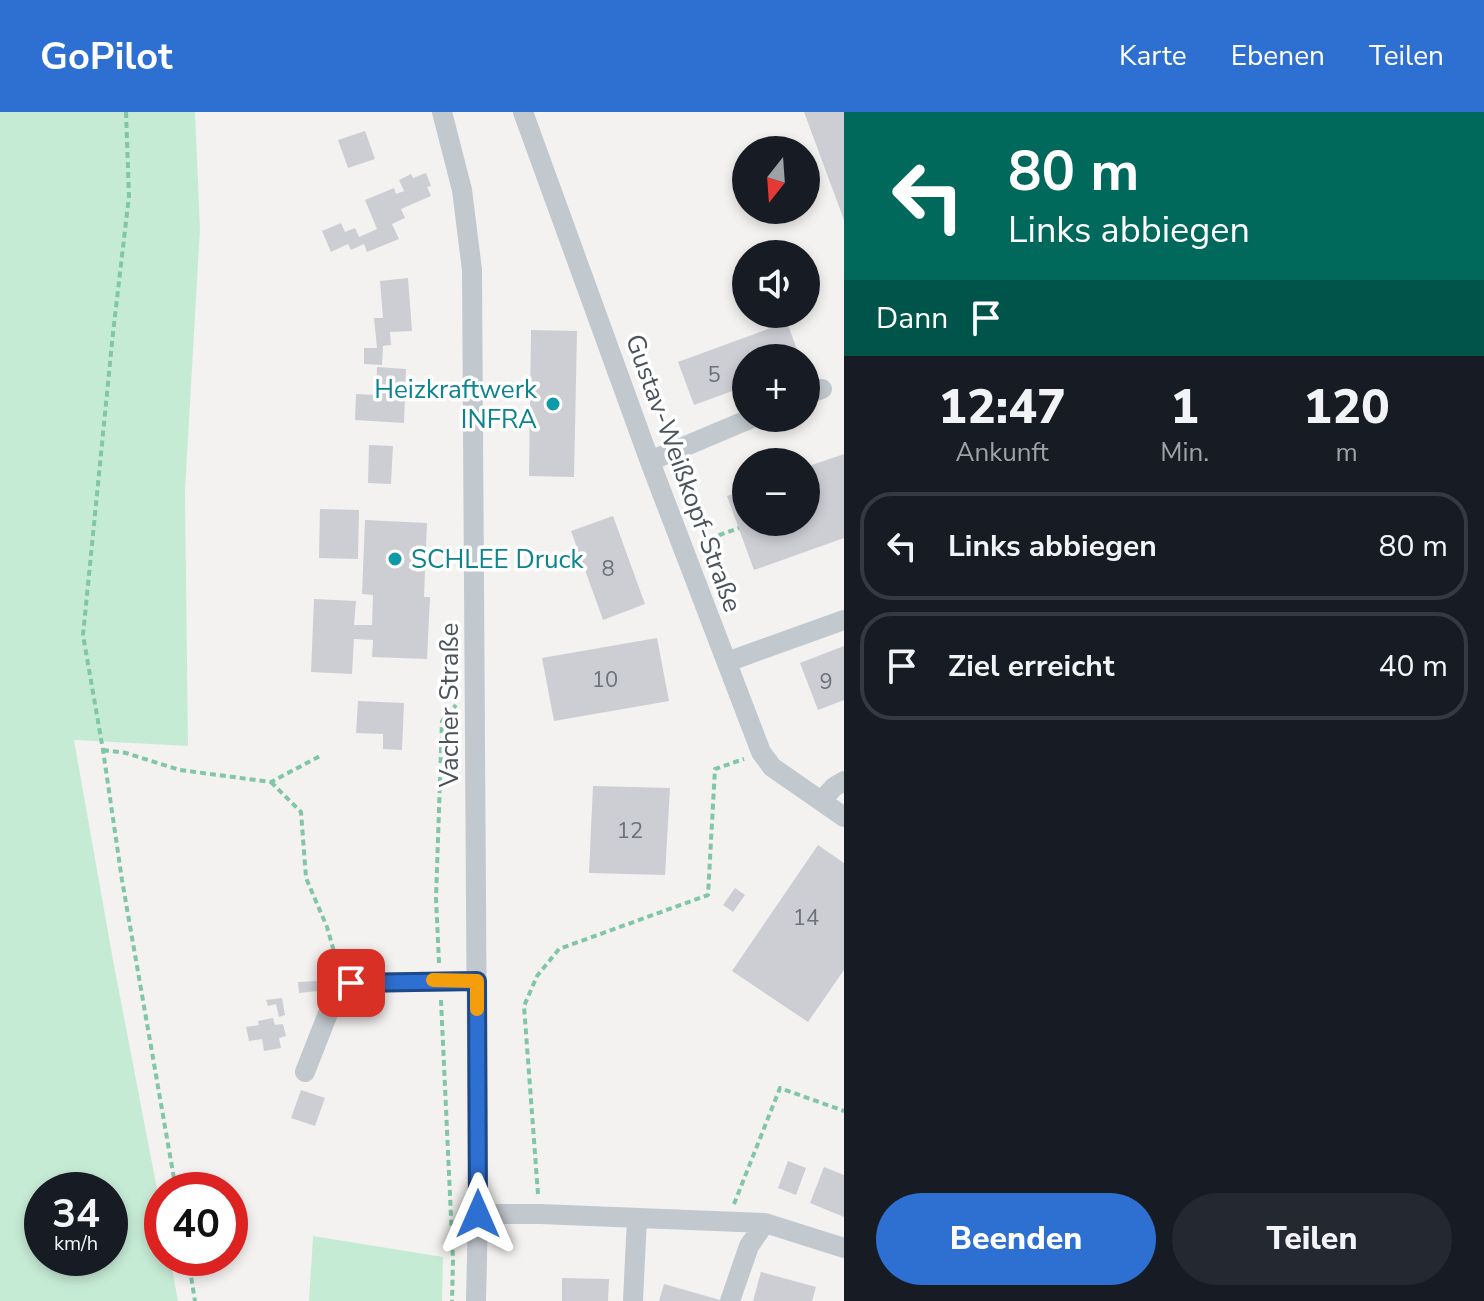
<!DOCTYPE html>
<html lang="de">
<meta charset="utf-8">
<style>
body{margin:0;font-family:"Nunito Sans",sans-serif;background:#242831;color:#f1f3f6;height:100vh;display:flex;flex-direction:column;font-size:30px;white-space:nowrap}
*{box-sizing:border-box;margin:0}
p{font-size:26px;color:#9ea1a6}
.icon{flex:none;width:44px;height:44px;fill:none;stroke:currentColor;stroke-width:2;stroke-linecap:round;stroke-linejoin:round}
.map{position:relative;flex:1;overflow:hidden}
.panel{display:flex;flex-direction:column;background:#171b24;width:640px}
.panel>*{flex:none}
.guide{background:#00695c;color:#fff;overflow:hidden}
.needle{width:52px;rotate:197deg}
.tools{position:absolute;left:732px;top:24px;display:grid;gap:16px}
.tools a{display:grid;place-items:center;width:88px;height:88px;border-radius:50%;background:#171b24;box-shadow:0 4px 12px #0003;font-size:40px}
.speed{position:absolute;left:24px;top:1060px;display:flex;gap:16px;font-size:40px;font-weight:700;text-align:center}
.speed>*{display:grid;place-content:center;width:104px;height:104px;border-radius:50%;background:#171b24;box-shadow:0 4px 12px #0003;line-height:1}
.speed small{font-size:20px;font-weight:400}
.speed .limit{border:12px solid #d22;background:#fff;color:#111}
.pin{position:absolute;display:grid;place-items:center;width:68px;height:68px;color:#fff;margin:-34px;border-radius:16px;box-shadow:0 4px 12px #0006}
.me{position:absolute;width:88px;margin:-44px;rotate:0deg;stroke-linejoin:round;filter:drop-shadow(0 0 6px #0008)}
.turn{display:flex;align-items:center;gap:28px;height:168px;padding:0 32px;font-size:36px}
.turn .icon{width:104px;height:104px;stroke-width:2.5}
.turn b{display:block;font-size:56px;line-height:68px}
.then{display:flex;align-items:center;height:76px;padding:0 32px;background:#0003;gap:16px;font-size:30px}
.eta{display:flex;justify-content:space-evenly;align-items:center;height:136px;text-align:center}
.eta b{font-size:48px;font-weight:800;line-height:56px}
.action{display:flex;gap:16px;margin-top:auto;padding:16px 32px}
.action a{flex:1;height:92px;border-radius:48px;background:#2e70d1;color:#fff;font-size:32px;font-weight:800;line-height:92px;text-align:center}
.action a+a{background:#242831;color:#f1f3f6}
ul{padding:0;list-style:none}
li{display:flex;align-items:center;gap:24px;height:108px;margin:0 16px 12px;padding:0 16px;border:4px solid #363941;border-radius:32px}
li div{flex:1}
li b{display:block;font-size:30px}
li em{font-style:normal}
header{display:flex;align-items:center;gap:48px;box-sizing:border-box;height:112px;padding:0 40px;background:#2e70d1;color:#fff}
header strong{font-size:38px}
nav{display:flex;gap:44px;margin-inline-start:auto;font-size:28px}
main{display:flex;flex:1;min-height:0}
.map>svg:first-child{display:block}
.green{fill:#c6ebd5;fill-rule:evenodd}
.building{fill:#ccced3}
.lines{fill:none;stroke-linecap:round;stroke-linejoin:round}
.path{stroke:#81c6a6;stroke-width:4;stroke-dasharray:6 4;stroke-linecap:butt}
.minor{stroke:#c1c8ce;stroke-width:20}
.route-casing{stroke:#1e4988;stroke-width:20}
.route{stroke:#2e70d1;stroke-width:14}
.slow{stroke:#f59e0b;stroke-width:14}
.culture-dot{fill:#0f9aa8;stroke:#fff;stroke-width:3}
.labels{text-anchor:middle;stroke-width:7;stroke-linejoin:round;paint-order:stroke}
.number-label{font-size:22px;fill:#6b727a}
.culture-label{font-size:26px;fill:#0d838f;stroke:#fff;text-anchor:end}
.street-label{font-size:26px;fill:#4b545d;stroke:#fff}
</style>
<header>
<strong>GoPilot</strong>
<nav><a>Karte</a><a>Ebenen</a><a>Teilen</a></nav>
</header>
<main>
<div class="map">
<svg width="844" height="1189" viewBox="0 0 844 1189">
<rect width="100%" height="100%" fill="#f3f2f1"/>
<!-- green -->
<path class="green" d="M0,0H195L200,117L185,378L188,634L74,628L113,848L162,1103V1146H170L178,1189H0ZM42,1078H110V1146H42Z
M313,1124L443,1145L442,1189H309Z"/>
<!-- building -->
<path class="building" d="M804,0H844V108Z
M365,19L375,47L348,56L338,28Z
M426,61L431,74L427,75L431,84L401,97L405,106L392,112L399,127L367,140L364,132L351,138L348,132L331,140L322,119L341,111L345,120L355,116L359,125L377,117L365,88L394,76L396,82L404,79L399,68L411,62L413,66Z
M408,166L412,219L390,220L391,233L383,234L382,253L364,252V236H377L374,206H383L380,169Z
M787,210L800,246H746V274L694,293L678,250Z
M531,218L577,219L574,365L529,364Z
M377,255L406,257L404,311L355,308L356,282L376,283Z
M369,333L393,334L391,372L368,371Z
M844,342V426L754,458L727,384L746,377V410H806V355Z
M320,397L359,398L358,447L319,446Z
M613,404L645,492L603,508L571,419Z
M365,408L427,411L424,485H430L427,547L372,545L373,528L354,527L352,562L311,560L314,487L356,489L354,513H372L373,483L362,482Z
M657,526L669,589L554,609L542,546Z
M844,534V588L818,598L800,551Z
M358,589L404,591L402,638L383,637V622L356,621Z
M593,674L670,676L665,763L589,761Z
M818,733L844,751V858L808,910L732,859Z
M735,776L745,783L733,800L723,793Z
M317,869L318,879L299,881L298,870Z
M282,886L285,903L279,905L276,892L268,894L266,888Z
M273,906L275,913L283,912L286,924L279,926L281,936L264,939L262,927L249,929L246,915L259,913L258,909Z
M301,978L325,986L315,1014L291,1006Z
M788,1049L806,1056L796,1083L778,1076Z
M824,1055L844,1063V1105L810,1091Z
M761,1160L816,1175L812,1189H753Z
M562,1166L609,1167L608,1189H562Z
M664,1172L720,1188V1189H659Z"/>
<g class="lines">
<!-- path -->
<path class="path" d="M126,0L129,84L113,221L83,523L103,638L122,768L176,1078
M700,430L739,416
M103,638L126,641L180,658L271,670L322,643
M271,670L301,700L306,766L327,815L339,857
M439,851L436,786L442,609L456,593
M441,888L453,1148L452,1189
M538,1082L524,894L537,864L559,837L708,783L715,657L744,647
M734,1092L780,976L844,999
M188,1146L195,1189"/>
<!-- minor -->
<path class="minor" d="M442,0L462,78L472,158L478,1102L476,1189
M523,0L652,355L761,640L772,655L844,705
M806,283L822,277
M650,349L752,306
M727,550L844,508
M821,689L834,675L844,669
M305,960L334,886L351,871L477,869
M478,1102H540L765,1111L844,1136
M633,1188L637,1106
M730,1189L749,1134L765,1111"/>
</g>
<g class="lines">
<!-- route casing -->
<g class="route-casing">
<path id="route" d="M351,871L477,869L478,1102"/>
</g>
<!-- route -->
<use href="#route" class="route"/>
<!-- slow -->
<path class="slow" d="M433,868L477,869V897"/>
</g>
<!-- markers -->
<g class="culture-dot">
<circle cx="553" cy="292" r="8"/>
<circle cx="395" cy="447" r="8"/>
</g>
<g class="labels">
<!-- number labels -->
<g class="number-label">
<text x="714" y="270">5</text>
<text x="608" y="464">8</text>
<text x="605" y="575">10</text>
<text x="826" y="577">9</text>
<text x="630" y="726">12</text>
<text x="806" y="813">14</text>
</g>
<!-- culture labels -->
<g class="culture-label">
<text x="537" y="286">Heizkraftwerk<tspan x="537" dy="30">INFRA</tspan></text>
<text x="411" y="456" text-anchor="start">SCHLEE Druck</text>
</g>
<!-- street labels -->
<g class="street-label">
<text transform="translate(684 361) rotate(70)" y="9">Gustav-Weißkopf-Straße</text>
<text transform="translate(449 593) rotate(-90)" y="9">Vacher Straße</text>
</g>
</g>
</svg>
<div class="tools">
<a><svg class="needle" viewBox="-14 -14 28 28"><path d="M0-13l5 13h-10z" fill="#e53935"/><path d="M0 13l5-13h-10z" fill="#9ea1a6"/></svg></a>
<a><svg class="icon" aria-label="sound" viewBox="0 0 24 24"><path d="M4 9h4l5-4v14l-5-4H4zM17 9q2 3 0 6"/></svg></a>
<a>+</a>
<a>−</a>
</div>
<div class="speed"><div>34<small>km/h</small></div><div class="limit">40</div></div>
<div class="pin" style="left:351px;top:871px;background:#d93025"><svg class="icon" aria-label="arrive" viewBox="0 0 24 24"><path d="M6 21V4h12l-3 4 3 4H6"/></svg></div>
<svg class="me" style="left:478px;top:1102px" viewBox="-20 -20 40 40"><path d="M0-17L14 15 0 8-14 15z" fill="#2e70d1" stroke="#fff" stroke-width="4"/></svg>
</div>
<section class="panel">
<div class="guide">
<div class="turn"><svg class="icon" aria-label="left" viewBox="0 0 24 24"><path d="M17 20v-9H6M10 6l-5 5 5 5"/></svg><div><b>80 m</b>Links abbiegen</div></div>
<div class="then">Dann<svg class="icon" aria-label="arrive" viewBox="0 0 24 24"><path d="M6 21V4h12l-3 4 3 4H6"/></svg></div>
</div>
<div class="eta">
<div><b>12:47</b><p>Ankunft</p></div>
<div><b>1</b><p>Min.</p></div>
<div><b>120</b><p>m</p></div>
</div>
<ul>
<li><svg class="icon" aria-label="left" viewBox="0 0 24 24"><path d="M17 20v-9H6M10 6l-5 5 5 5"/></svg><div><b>Links abbiegen</b></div><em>80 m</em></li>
<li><svg class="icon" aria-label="arrive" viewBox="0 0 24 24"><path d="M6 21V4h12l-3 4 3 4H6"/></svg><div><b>Ziel erreicht</b></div><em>40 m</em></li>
</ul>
<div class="action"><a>Beenden</a><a>Teilen</a></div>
</section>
</main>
